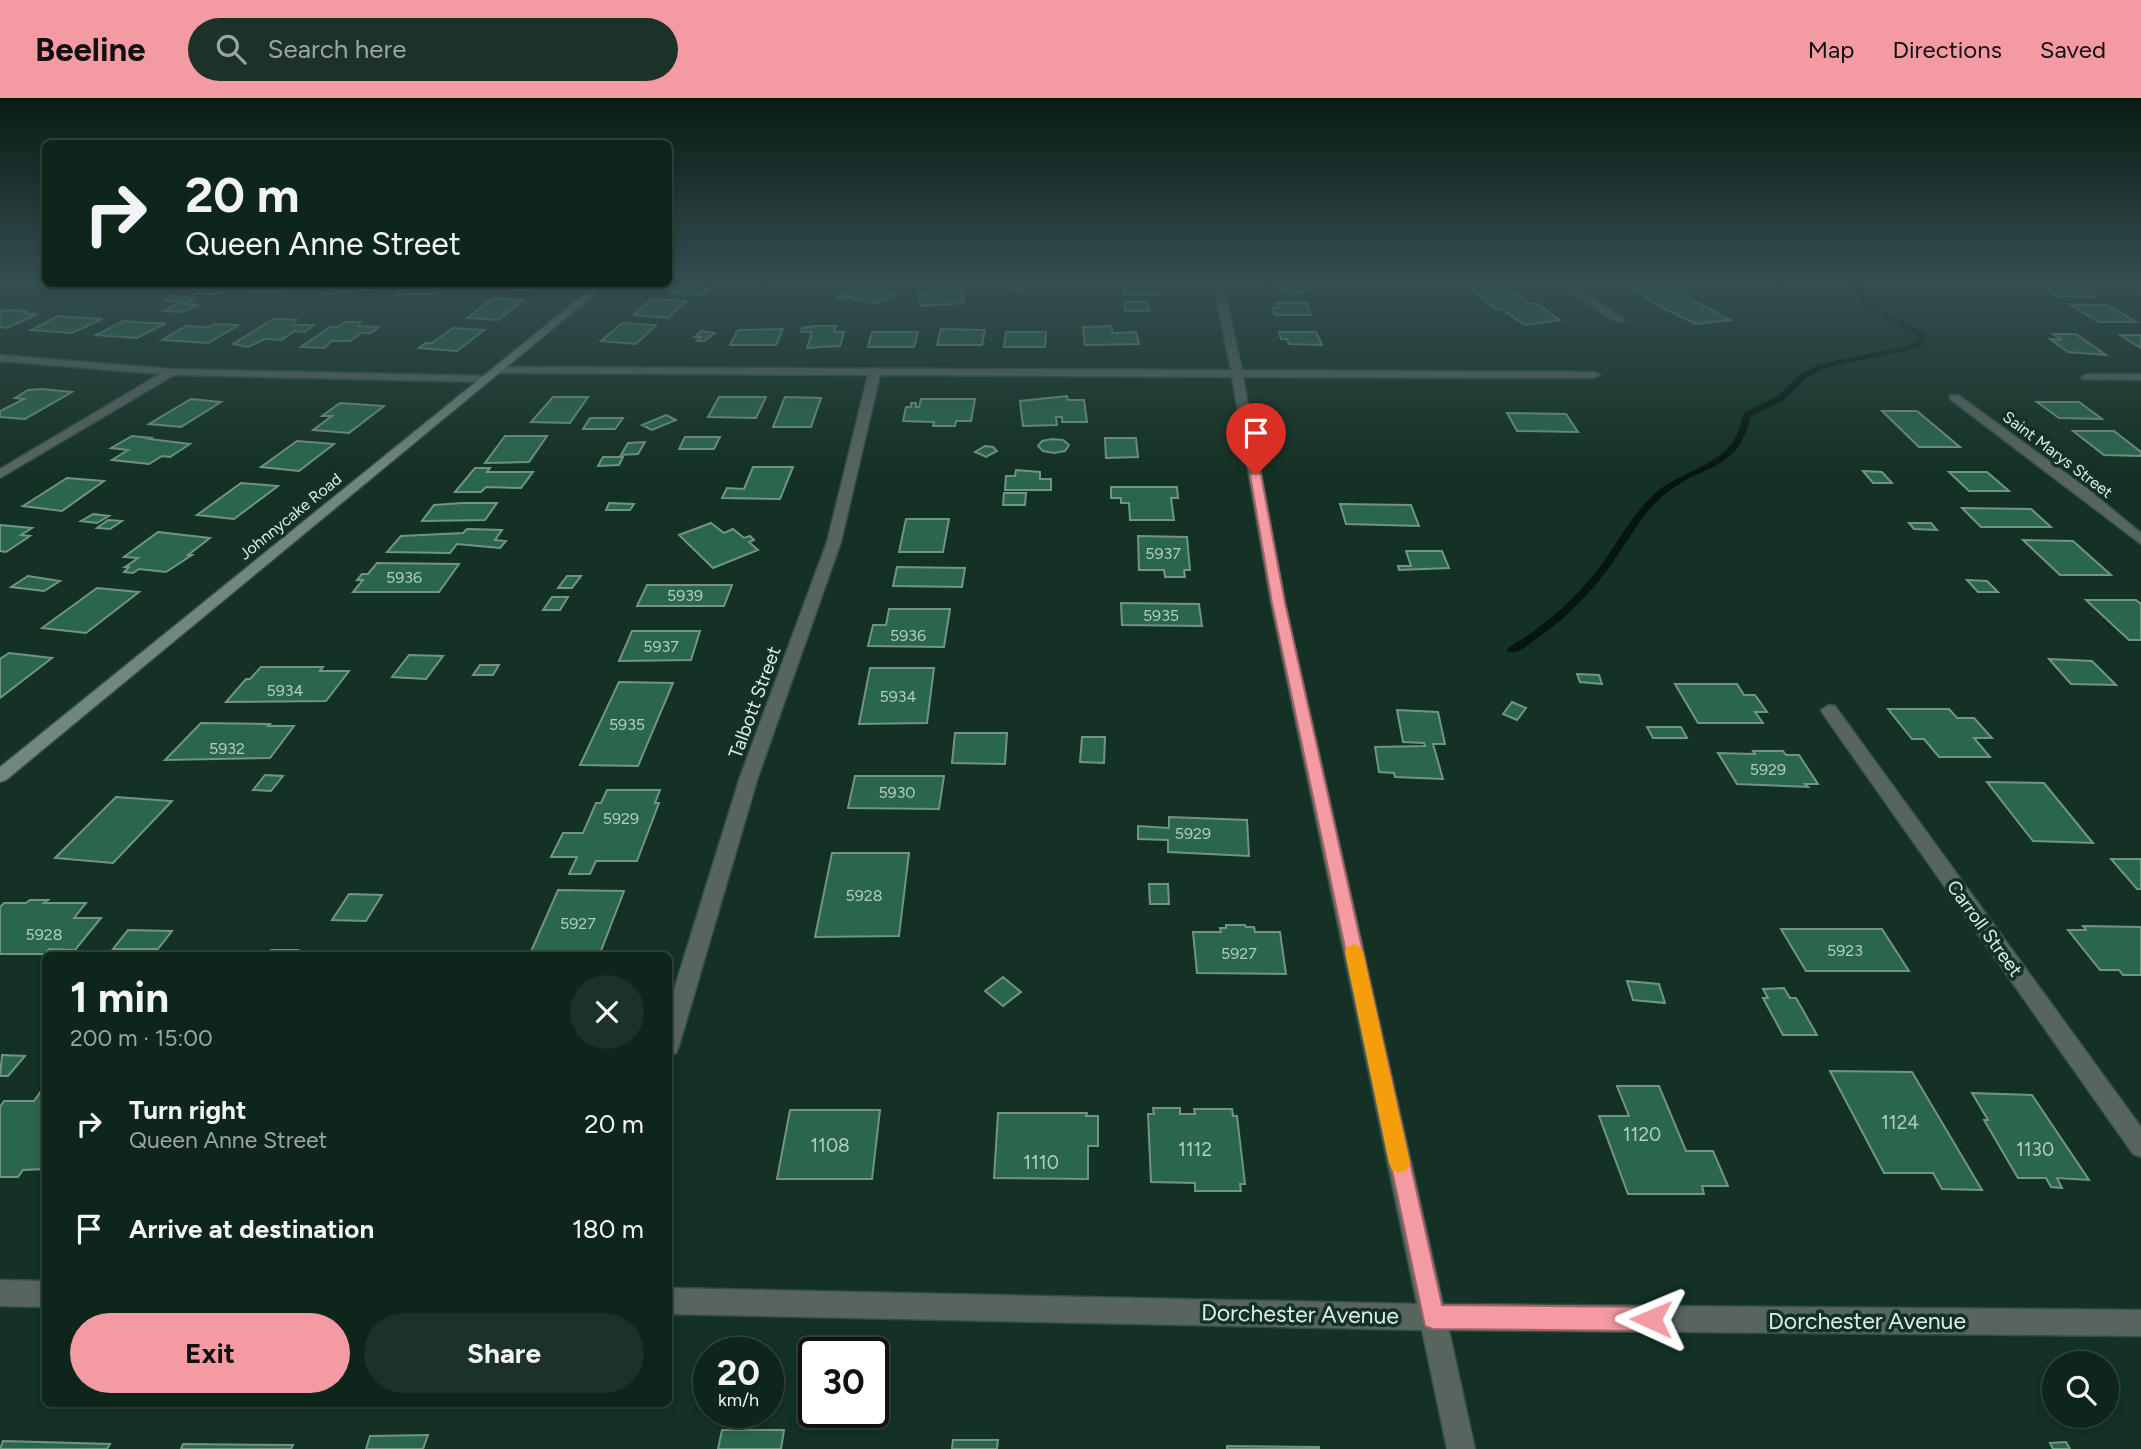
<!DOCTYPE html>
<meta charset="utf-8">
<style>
body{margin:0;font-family:Figtree,sans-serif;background:#1c3128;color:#f1f3f6;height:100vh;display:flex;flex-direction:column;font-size:26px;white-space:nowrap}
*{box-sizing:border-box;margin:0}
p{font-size:23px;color:#9ba5a3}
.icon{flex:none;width:38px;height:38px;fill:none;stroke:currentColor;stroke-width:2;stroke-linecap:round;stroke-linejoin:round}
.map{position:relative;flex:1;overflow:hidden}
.drawer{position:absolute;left:42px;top:854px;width:630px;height:455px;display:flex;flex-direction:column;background:#0e251b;border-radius:10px;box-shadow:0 4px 10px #0003,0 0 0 2px #2e423a}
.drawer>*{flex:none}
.hud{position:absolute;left:42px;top:42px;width:630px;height:147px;border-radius:10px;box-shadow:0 4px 10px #0003,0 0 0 2px #2e423a;background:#0e251b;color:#f1f3f6;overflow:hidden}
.fabs{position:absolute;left:2042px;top:1253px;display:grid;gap:14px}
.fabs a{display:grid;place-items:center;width:77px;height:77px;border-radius:50%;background:#0e251b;box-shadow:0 4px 10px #0003,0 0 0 2px #2e423a;font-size:35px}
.speed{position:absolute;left:693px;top:1239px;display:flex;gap:14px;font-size:35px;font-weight:700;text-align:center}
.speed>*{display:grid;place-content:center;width:91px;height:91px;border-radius:50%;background:#0e251b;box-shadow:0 4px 10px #0003,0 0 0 2px #2e423a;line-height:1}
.speed small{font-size:18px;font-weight:400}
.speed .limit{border:4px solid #111;border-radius:10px;background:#fff;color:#111}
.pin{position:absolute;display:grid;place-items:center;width:60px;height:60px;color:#fff;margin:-72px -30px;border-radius:50% 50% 50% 0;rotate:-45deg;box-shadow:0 0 7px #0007}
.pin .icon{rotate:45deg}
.me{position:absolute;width:77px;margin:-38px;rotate:271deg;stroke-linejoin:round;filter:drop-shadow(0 0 5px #0008)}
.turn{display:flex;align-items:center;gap:24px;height:147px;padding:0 28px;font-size:32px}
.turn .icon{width:91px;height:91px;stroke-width:2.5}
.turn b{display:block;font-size:49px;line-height:60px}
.round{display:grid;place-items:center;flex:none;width:74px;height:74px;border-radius:37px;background:#1c3128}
.head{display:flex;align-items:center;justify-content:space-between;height:119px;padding:0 28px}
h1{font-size:42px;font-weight:700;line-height:52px}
.button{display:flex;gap:14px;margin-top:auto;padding:14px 28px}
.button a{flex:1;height:80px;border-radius:42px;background:#f49aa3;color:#111;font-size:28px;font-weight:700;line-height:80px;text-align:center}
.button a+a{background:#1c3128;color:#f1f3f6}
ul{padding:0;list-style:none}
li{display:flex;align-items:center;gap:21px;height:105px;padding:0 28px}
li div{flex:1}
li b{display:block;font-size:26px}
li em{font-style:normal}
header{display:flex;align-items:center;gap:42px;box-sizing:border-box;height:98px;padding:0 35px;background:#f49aa3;color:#111}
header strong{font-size:33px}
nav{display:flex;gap:38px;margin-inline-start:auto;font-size:24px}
.search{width:490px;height:63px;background:#1c3128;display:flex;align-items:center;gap:18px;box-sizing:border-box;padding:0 24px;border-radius:38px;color:#9ba5a3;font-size:26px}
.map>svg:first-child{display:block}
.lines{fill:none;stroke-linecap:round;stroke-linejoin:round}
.stream{fill:#06150e;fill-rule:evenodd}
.building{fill:#2a664d;stroke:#739484;stroke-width:2}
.minor-casing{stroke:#334f43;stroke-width:3}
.secondary-casing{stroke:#334f43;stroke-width:3}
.minor{fill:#58655f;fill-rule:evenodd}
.secondary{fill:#71867c;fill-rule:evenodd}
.route{fill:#f49aa3;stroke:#9f646a;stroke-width:2}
.slow{fill:#f59e0b}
.labels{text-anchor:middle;stroke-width:7;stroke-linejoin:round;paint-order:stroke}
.far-street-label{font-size:16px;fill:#ddeee5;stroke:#133124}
.number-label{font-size:16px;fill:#b0ccbf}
.street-label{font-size:19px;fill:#ddeee5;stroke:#133124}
.near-number-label{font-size:19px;fill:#b0ccbf}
.near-street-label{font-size:23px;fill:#ddeee5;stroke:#133124}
</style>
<header>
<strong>Beeline</strong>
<div class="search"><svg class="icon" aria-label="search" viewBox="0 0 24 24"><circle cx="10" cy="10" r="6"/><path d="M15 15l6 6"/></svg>Search here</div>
<nav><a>Map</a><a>Directions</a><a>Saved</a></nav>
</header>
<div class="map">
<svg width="2141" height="1351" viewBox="0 0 2141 1351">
<rect width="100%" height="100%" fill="#133124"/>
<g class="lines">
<!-- stream -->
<path class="stream" d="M1851,185H1857C1869,214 1902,220 1926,236L1927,238L1920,250L1825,270L1806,280L1784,302L1751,318C1748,329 1745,339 1739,348C1725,368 1700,373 1681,385C1668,392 1658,402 1648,413C1636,428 1626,445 1615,461C1594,492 1567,520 1536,541C1528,547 1519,556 1508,554L1507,552L1508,550C1547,527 1581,496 1607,459C1621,438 1634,416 1652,398C1674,376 1716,369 1732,345C1739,336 1740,325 1744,315L1778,298L1800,276L1820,266L1914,246L1919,239C1895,221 1862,216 1851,185Z"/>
</g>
<!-- building -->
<path class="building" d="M668,185H695L693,188L710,190L702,197L675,195L668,194L671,191L655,190L661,186Z
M994,185H1024L1031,187L1018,193Z
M1123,185H1157L1159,197H1124Z
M1275,185H1310L1314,189H1311L1313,193L1292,196L1291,193H1278Z
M1463,185H1502L1530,206L1536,205L1560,222L1525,227L1500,210L1496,211Z
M1623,185H1664L1696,205H1699L1730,222L1696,226L1663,210Z
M2037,185H2072L2094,199L2057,198Z
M200,186H235L224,194L209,196L195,195L201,192L190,191Z
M263,186H308L301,191L289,190L284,194H251Z
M337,186H380L375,191L324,196Z
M405,186H439L435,190L444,189L438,195L395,197Z
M514,186H545L535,193L506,191Z
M865,186L897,195L875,206L849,199L844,202L837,200Z
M961,192L964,205L921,208L918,195Z
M172,198L195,200L187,204L164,203Z
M493,200L523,202L498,222L467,220Z
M652,201L686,203L668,220L634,217Z
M1124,204H1148L1149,213H1125Z
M179,205L197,207L182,214L164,213Z
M1276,205H1307L1311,217H1275L1273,210H1278Z
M2071,207H2107L2136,224H2099Z
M4,212L28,213L24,215L38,216L7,230L0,229V214Z
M58,218L85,220L102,221L72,235L31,232Z
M273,221L297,222L292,227H314L305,234L294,233L282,242L265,241L248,249L233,246Z
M123,223L148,225H166L137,240L96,237Z
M345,224H361L358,228L379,229L371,235H362L350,243H332L324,250L301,249L330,229H338Z
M622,225L656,227L636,246L601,243Z
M215,226L239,227L208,245L162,242L186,228L209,229Z
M814,228H836L834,234H844L840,248L807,250L812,234H801L802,230Z
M1111,228L1113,235L1136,234L1139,246L1085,247L1083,229Z
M453,230L484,232L457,253L419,250L426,245H432Z
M783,231L776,247H730L738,232Z
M941,231L985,232L982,247H937Z
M701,233L715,235L704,243H697L701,239H695Z
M872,234H918L914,249H868Z
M1006,234H1046L1045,249H1004Z
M1279,234H1316L1322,247L1289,246L1287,241H1281Z
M2053,236H2076L2106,257L2068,254L2050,241L2062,242Z
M2120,237H2141V250Z
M41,291L72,294L25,321L0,319V313L24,301L15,300L28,292Z
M1067,298L1068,302H1084L1087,324H1062V319H1056L1057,327L1023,328L1020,303Z
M553,299H588L570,325L531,324Z
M719,299H766L756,320L708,319Z
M785,299L821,300L811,329H773Z
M191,301L221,304L181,329L149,326Z
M921,301H975L971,323H956L955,328H933L934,324L903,323L906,309H911V305H916V309H919Z
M2037,304H2079L2102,321L2059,320Z
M340,305L384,308L349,335L313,332L332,318H322Z
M1882,313H1917L1960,349H1919Z
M1507,315L1566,316L1578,334L1517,333Z
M666,317L676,322L652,332L642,327Z
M590,320H623L615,331H583Z
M2073,333H2114L2141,354V358L2104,357Z
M132,338L151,340L149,341L190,346L170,359L162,358L149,366L112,362L128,352L111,350Z
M505,338H547L529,364L485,365Z
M685,339H720L714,351H679Z
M1105,340H1136L1138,359L1106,360Z
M1052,341L1063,342L1069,347L1065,353L1054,355L1043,353L1038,348L1042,343Z
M297,343L334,346L299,373L261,369Z
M645,344L638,356L621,357L628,345Z
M985,348L993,349L997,353L986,359L975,354Z
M603,359H623L619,367L598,368Z
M753,369H793L780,401L722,400L727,390L744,391Z
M475,370H490L487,374H533L521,390L486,389L481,394H455Z
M1016,372L1040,374V381H1051V392H1005L1006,378H1015Z
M1863,373L1882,374L1892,385H1873Z
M1949,374H1987L2009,393H1969Z
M67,380L104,383L62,413L23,408Z
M241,385L278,388L234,421L197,417Z
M1111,389H1177L1178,400H1171L1174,422H1130L1129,405H1121V400H1111Z
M1004,395H1026L1025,407H1003Z
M462,405H497L485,422L422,423L434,407Z
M609,405L634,406L630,412H606Z
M1340,406L1411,407L1419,428L1346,426Z
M1962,410L2031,411L2051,429H1981Z
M93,416L109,418L97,425L81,423Z
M906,421H949L943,454H899Z
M108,422L122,423L110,431L97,430Z
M711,425L724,435L733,431L744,440L750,438L754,442L749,444L758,452L713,470L679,437Z
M1909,425H1931L1937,432L1914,431Z
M0,427L32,430L21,437L30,438L6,454L0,453Z
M467,431L502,432L495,442L506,443L500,450L457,446L450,455L387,454L401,438L463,435Z
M158,434L210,440L188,457H192L166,474L139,471L133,475L124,474L129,469H125L138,460L124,459Z
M1138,438L1187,439L1190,472H1184L1185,479H1165L1164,472H1139Z
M2023,442L2073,443L2111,477H2060Z
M1406,453H1442L1449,470L1399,472L1398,468H1411Z
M377,465L459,466L439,494H353L363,482H357L362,476H368Z
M897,469L965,470L962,489L893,488Z
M28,478L60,483L44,493L11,489Z
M567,478H581L572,490H558Z
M1967,482L1987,483L1998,494H1978Z
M647,487H732L724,508H637Z
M97,490L139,494L86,535L42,530Z
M552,499H568L560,512H543Z
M2086,502H2136L2141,506V542H2129Z
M1121,505L1199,506L1202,528L1122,527Z
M889,511H950L944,549L868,548L873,527H886Z
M632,533H700L691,562L619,563Z
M9,555L52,560L0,600V561Z
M409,557L443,558L426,581L392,579Z
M2049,561L2092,563L2116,587L2071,586Z
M480,567H499L493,577H473Z
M261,569H323L320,573H349L326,603L226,604L246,581H250Z
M870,570H934L927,625L859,626Z
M1577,576L1599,577L1602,586L1580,584Z
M619,584L673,585L638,668L580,667Z
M1675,586H1737L1744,597H1755L1767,614H1755L1763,625H1698Z
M1512,604L1526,610L1517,622L1503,616Z
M1888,611H1949L1957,620H1974L1992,640H1974L1990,659H1939L1924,641H1912Z
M1397,612L1438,614L1445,646H1433L1443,681L1395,679L1394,675L1379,674L1375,649L1425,648L1424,645L1403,644Z
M201,625L270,626L268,628H294L270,660L165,662Z
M1647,629H1681L1687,640H1653Z
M955,635H1007L1005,666L952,665Z
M1082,639H1105L1104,665L1080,664Z
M1753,653H1783L1786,657H1799L1818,686H1805L1808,689L1737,686L1718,655L1755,656Z
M265,677L283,678L271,693L253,692Z
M855,678H944L939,711L848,710Z
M1987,684L2044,685L2093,745L2033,743Z
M607,692H660L655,705H659L637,763H596L590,776H569L577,759H551L563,735H583L596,705H601Z
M116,699L172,703L113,765L55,760Z
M1169,719L1247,722L1249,758L1168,754V742L1138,741V728L1169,730Z
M832,755H909L899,838L815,839Z
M2111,761H2141V791H2137Z
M1149,786H1168L1169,806H1150Z
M558,792L624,793L599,858H529Z
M349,796L382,797L366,823L332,822Z
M30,802H48L44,805H86L74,820H101L75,852L49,851L45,856H0V809L4,805H26Z
M1226,827H1245L1246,829H1254L1255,834H1280L1286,876L1197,875L1193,834H1221L1220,830H1226Z
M2083,828L2141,829V877H2123L2119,872H2100L2068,832H2086Z
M1781,831H1882L1909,873H1806Z
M128,832L172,833L158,851H113Z
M271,852H298L295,858H267Z
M1003,879L1021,894L1003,908L985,893Z
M1627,883L1659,886L1665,905L1633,902Z
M1784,890L1790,900H1796L1817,937H1783L1763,900H1768L1763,891Z
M2,957L25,958L8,978H0Z
M1830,973L1912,974L1982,1092L1942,1091L1933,1075H1884Z
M46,986V1071L23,1072L18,1079H0V1009L4,1003H34Z
M1617,988H1659L1686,1053H1713L1728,1088H1702L1704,1096H1628L1599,1018H1629Z
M1972,995L2032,997L2089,1082L2057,1080L2062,1090L2051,1089L2046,1080H2018L1984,1022H1988Z
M1153,1010H1180V1016H1195L1194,1011H1232L1233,1018H1237L1245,1086H1240L1241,1093H1195V1085L1151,1084L1148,1016H1154Z
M790,1012H880L872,1081H777Z
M998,1015H1087L1086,1018H1098V1048H1088V1081L994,1080Z
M722,1332H784L781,1351H718Z
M428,1337L423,1351H366L370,1338Z
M953,1342H998L997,1351H952Z
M3,1343L110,1346L107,1351H0Z
M2066,1344L2070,1351H2053L2050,1345Z
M183,1346L293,1347L291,1351H181Z
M1227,1348L1319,1349V1351H1227Z"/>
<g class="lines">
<!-- minor casing -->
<g class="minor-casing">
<path id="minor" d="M1210,185H1220L1225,195L1242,272L1594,274L1600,277L1594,280L1243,279L1285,505L1443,1206L2141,1212V1238L1449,1232L1475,1351H1447L1422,1232L668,1216V1190L1417,1206L1271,505L1232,279L880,277L841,444L758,679L679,948L676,955L668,957V911L740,679L827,444L868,277L497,275L491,272L497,269L1231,272L1215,195Z
M1556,185H1568L1626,222L1617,224Z
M2120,185H2132L2141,190V197Z
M0,257L172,271L485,278L491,281L485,284L174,277L0,380V371L160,276L0,263Z
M2087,276H2141V282L2083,281L2081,279Z
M1950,297H1958L2089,392L2141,435V446L1950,301Z
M1829,607L1835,608L2141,1029V1059L2133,1056L1823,616L1821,612Z
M0,1182L46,1183V1209L0,1208Z"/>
</g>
<!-- secondary casing -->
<g class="secondary-casing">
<path id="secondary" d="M597,186H607L6,682L0,684V669Z"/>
</g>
<!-- minor -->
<use href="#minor" class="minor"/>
<!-- secondary -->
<use href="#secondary" class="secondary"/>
</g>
<!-- sky -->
<linearGradient id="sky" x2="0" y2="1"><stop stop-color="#0a1b14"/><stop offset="0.49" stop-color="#334e50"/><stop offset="1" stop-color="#334e50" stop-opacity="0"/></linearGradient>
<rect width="2141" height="374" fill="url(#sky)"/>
<!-- route -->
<path class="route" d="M1256,374L1261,377L1285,505L1442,1207L1651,1209L1659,1213L1663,1221L1659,1230L1651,1233L1433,1231L1425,1228L1272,505L1250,377Z"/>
<!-- slow -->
<path class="slow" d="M1354,846L1360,849L1363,854L1410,1065L1407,1072L1399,1075L1392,1072L1389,1065L1345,854L1347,849Z"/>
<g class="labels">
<!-- far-street labels -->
<g class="far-street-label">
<text transform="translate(2058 356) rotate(37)" y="6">Saint Marys Street</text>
<text transform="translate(290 418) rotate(-39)" y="6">Johnnycake Road</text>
</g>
<!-- number labels -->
<g class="number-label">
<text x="1163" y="461">5937</text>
<text x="404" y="485">5936</text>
<text x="685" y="503">5939</text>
<text x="1161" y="523">5935</text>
<text x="908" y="543">5936</text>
<text x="661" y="554">5937</text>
<text x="285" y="598">5934</text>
<text x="898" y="604">5934</text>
<text x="627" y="632">5935</text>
<text x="227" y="656">5932</text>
<text x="1768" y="677">5929</text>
<text x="897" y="700">5930</text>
<text x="621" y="726">5929</text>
<text x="1193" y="741">5929</text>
<text x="864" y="803">5928</text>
<text x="578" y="831">5927</text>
<text x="44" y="842">5928</text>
<text x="1845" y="858">5923</text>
<text x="1239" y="861">5927</text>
</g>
<!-- street labels -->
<g class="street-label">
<text transform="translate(754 604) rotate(-70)" y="7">Talbott Street</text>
<text transform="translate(1985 830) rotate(54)" y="7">Carroll Street</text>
</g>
<!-- near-number labels -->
<g class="near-number-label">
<text x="1900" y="1031">1124</text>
<text x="1642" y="1043">1120</text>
<text x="830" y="1054">1108</text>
<text x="1195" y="1058">1112</text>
<text x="2035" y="1058">1130</text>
<text x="1041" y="1071">1110</text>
</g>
<!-- near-street labels -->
<g class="near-street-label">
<text transform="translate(1300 1216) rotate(1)" y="8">Dorchester Avenue</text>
<text x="1867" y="1231">Dorchester Avenue</text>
</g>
</g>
</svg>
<div class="fabs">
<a><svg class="icon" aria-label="search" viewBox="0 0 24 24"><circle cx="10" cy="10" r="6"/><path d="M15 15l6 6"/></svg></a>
</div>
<div class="speed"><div>20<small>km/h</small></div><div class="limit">30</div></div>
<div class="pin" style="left:1256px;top:377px;background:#d93025"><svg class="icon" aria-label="arrive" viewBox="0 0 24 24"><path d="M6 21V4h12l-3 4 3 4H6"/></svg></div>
<svg class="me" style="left:1651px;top:1221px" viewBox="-20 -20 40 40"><path d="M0-17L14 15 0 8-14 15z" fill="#f49aa3" stroke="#fff" stroke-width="4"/></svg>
<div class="hud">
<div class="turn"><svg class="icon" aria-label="right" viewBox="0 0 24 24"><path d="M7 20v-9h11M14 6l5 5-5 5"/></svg><div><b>20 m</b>Queen Anne Street</div></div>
</div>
<section class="drawer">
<div class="head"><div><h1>1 min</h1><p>200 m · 15:00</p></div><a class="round"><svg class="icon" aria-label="close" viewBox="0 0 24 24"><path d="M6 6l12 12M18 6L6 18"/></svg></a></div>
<ul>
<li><svg class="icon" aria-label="right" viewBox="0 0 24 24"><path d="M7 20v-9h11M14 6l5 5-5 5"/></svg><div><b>Turn right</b><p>Queen Anne Street</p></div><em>20 m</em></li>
<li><svg class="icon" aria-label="arrive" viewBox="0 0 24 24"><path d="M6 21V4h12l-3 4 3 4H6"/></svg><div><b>Arrive at destination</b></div><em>180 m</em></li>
</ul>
<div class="button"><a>Exit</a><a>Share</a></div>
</section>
</div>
